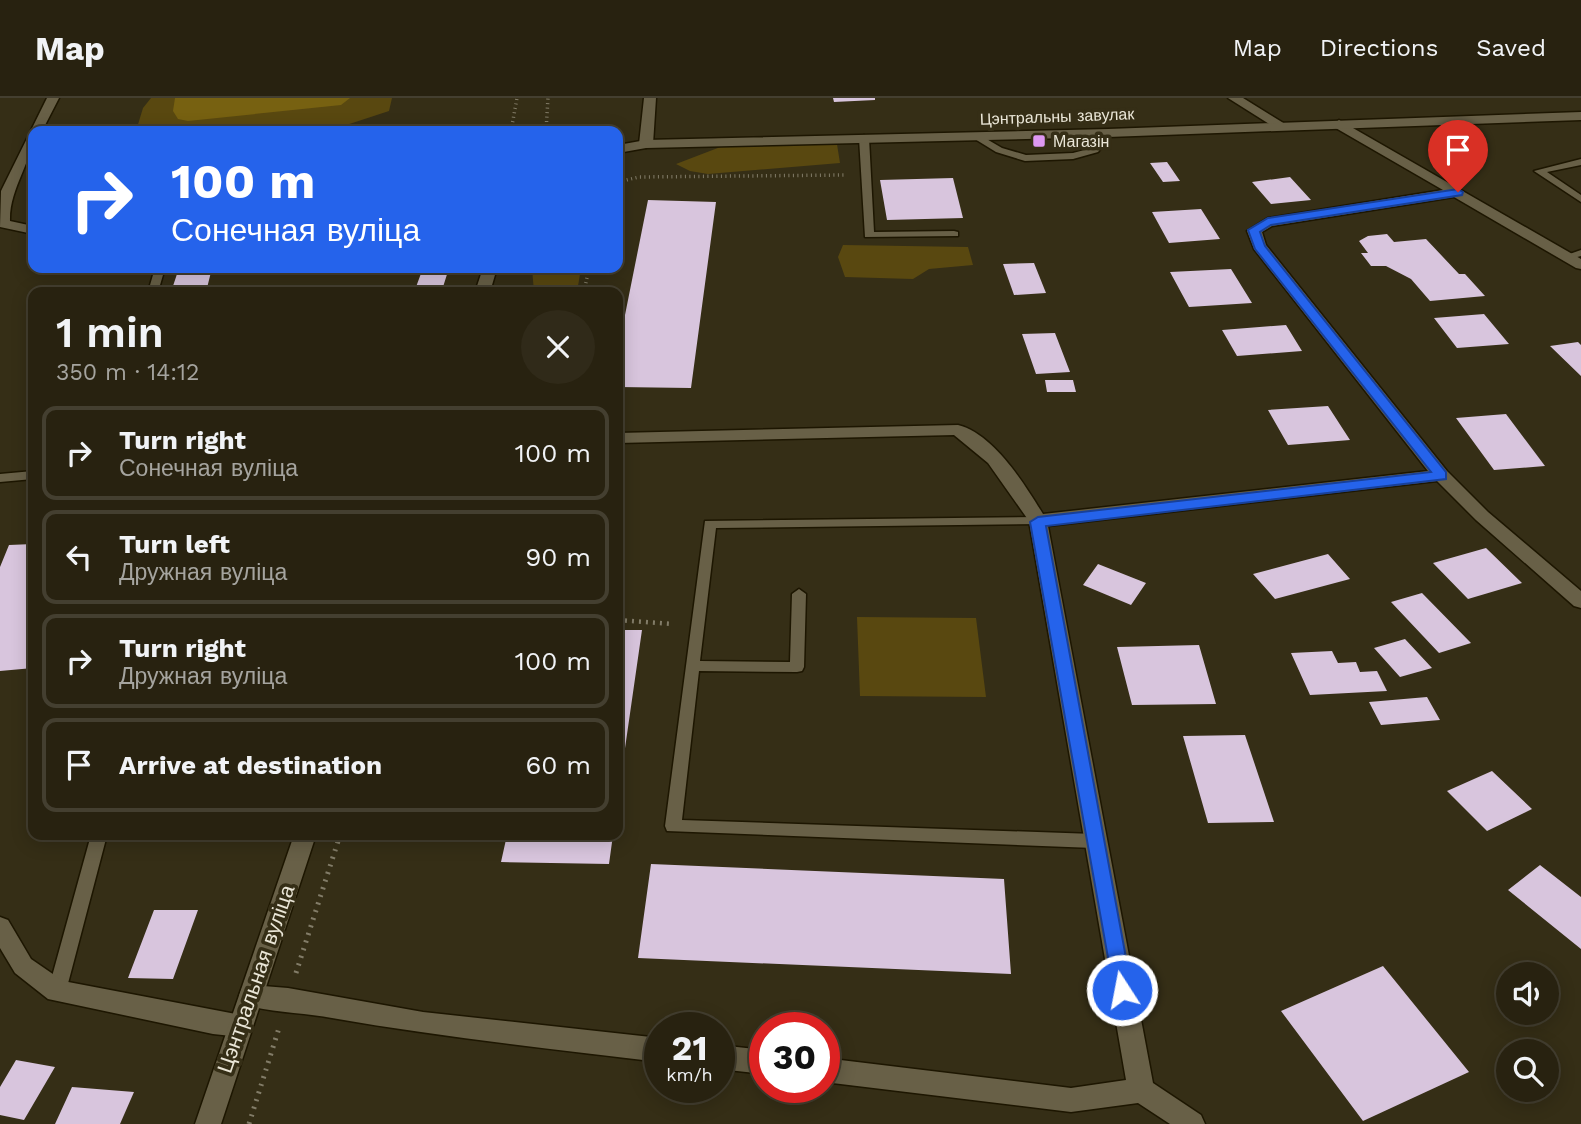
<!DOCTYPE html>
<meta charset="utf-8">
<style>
body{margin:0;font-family:"Work Sans",sans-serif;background:#302a19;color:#f1f3f6;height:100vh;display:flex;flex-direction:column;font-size:26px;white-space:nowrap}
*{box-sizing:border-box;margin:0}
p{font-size:23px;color:#a5a49f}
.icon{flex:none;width:38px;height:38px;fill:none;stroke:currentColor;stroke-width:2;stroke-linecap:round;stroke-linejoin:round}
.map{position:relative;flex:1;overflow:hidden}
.panel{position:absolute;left:28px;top:189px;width:595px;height:553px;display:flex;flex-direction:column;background:#282210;border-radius:14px;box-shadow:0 4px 18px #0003,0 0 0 2px #443f30}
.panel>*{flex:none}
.guide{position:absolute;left:28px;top:28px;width:595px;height:147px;border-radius:14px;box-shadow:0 4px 18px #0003,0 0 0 2px #443f30;background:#2563eb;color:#fff;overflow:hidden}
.fabs{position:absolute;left:1496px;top:864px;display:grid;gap:14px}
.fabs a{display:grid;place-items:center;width:63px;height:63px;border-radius:50%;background:#282210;box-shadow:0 4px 18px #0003,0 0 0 2px #443f30;font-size:35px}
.speed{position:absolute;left:644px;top:914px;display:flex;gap:14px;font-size:35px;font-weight:700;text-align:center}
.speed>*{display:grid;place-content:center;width:91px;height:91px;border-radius:50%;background:#282210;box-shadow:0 4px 18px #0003,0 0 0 2px #443f30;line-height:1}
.speed small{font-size:18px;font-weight:400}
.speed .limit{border:10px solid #d22;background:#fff;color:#111}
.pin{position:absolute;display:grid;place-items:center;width:60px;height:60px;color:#fff;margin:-72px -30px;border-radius:50% 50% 50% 0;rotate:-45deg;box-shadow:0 0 7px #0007}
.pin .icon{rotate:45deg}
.me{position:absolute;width:77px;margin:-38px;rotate:349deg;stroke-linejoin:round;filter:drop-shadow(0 0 5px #0008)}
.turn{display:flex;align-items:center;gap:24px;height:147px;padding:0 28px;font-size:32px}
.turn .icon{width:91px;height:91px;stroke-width:2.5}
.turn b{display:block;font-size:49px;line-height:60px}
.round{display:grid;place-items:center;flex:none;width:74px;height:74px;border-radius:37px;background:#302a19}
.headline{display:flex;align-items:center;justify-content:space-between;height:119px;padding:0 28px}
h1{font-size:42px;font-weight:600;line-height:52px}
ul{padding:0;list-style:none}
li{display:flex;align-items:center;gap:21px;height:94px;margin:0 14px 10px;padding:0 14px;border:4px solid #443f30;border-radius:14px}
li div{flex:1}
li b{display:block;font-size:26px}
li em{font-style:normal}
header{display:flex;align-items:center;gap:42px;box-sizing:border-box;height:98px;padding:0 35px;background:#282210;border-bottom:2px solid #443f30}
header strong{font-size:33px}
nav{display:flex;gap:38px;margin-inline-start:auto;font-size:24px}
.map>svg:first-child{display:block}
.green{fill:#594810}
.water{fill:#776111}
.building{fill:#d8c5dd}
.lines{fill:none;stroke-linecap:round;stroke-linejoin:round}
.service-casing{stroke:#1d1601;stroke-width:3}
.minor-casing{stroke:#1d1601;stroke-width:3}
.tertiary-casing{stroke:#1d1601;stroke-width:3}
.path-far2{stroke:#827c68;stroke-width:3.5;stroke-dasharray:1 3.5;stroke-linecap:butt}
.path-far1{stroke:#827c68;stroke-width:4.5;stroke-dasharray:2 5;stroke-linecap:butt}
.path{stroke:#827c68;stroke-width:5;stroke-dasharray:2 6;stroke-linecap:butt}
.service{fill:#686047;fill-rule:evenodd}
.minor{fill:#686047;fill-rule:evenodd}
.tertiary{fill:#686047;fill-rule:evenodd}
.route{fill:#2563eb;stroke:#184099;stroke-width:2}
.poi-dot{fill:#de98f2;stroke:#352e16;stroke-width:2.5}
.labels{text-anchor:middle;stroke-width:7;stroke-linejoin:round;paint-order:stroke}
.far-street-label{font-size:16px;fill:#eae6d7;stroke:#352e16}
.far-poi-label{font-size:16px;fill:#eae6d7;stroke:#352e16;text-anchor:start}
.near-street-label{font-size:21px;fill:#eae6d7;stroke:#352e16}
</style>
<header>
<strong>Map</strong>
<nav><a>Map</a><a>Directions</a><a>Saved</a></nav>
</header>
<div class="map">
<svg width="1581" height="1026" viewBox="0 0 1581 1026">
<rect width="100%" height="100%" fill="#352e16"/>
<!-- green -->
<path class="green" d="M151,0H392L389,13L328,33H136L143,10Z
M836,40L840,65L708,76L690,73L676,66L736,43Z
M843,147L968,149L973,167L929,171L913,181L845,179L838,159Z
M532,170H581L577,194H534Z
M857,519L976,520L986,599L860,598Z"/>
<!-- water -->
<path class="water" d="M175,0H350L341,7L188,23L178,21L173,13Z"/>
<!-- building -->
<path class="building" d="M833,0H875V2L834,4Z
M1167,64L1180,83L1163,84L1150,65Z
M1290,79L1311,102L1271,106L1252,84Z
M953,80L963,120L887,122L880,82Z
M648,102L716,104L691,290L618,289V252Z
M1201,111L1220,141L1169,145L1152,114Z
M1387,136L1394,144L1426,141L1459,176H1465L1485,198L1430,203L1411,181L1386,168H1371L1361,155H1368L1359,143L1368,138Z
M1034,165L1046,195L1014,197L1003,166Z
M179,170H212L206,194H171Z
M423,170H449L443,189H416Z
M1231,171L1252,205L1189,209L1170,174Z
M1484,216L1509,246L1457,250L1434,220Z
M1286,227L1302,253L1237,258L1222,232Z
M1055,235L1070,274L1036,276L1022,236Z
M1578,244L1581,247V278L1550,248Z
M1045,282H1073L1076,294H1047Z
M1328,308L1350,342L1288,347L1268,312Z
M1506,316L1545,368L1494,372L1456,320Z
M33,446V570L0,573V469L9,447Z
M1486,450L1522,485L1468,501L1433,465Z
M1328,456L1350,481L1275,501L1253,476Z
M1098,466L1146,485L1131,507L1083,487Z
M1422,495L1471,545L1439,555L1391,504Z
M618,532H642L619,692H618Z
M1405,541L1432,570L1400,579L1374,550Z
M1199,547L1216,606L1132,607L1117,549Z
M1332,553L1338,565L1356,564L1360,574L1377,573L1387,593L1310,597L1291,555Z
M1427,599L1440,622L1381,627L1369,604Z
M1245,637L1274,724L1208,725L1183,638Z
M1492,673L1532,711L1487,733L1447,693Z
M507,737H613L609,766L501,764Z
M651,766L1004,781L1011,876L638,860Z
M1540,767L1581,799V851L1508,792Z
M154,812H198L173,881L128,880Z
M1383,868L1469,974L1363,1023L1281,913Z
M16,962L55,969L24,1022L0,1017V989Z
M72,989L134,994L120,1026H55Z"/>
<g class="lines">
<!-- service casing -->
<g class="service-casing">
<path id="service" d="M1105,33L1113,35L1098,54L1073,61L1025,63L996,54L970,38L978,36L1002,50L1026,57L1073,55L1092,50Z
M864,37L869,40L874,134L954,133L958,134V138L865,139L859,40Z
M1581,61V67L1547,74L1581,97V104L1534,73Z
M1581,152V158L1566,162L1561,159Z
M155,170H165L158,194H148Z
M33,373V381L0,384V376Z
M1038,419L1043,420L1045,423L1043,426L716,430L700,563L790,564L792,496L799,491L806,496L804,569L802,573L797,574L699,573L682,722L1094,736L1100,738L1102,743L1100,748L1094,750L667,733L665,728L705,423Z
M91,737H107L66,893L63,899L57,901L51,899L48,893Z"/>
</g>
<!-- minor casing -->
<g class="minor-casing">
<path id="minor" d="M644,0H656L653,46L646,50L639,46Z
M1228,0H1243L1285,26L1274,29Z
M1339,22L1581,161V171L1576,170L1454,99L1272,128L1262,134L1266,147L1447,373L1488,414L1581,493V510L1574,508L1476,422L1437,383L1048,428L1153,985L1201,1017L1205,1026H1170L1138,1005L1071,1014L824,984V960L1071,990L1126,982L1029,423L988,365L954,337L618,345V335L958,327C994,336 1025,387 1043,416L1428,373L1254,151L1247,133L1268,120L1443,92L1334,29L1333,26Z
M0,819L8,822L31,861L63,883L241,917L250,920L253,928L250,936L241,939L213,936L48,901L15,875L0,850Z
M251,887L288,890L423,914L660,940V964C550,951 441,939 332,920C306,915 265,914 242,906L239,898L242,890Z
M719,947L765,952V976L719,971Z"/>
</g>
<!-- tertiary casing -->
<g class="tertiary-casing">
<path id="tertiary" d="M47,0H59L42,33H33C33,65 9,90 10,123L33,128V136L0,129L1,93Z
M1581,14V22L1108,39L646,50L618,55V47L646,42L1108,31Z
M483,170H497L490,194H475Z
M294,737H316L221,1026H195Z"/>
</g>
<!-- path-far2 -->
<path class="path-far2" d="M511,33L517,0
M546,33L548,0
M618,84L639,79L844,77
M584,194L589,170"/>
<!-- path-far1 -->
<path class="path-far1" d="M618,522L673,526"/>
<!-- path -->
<path class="path" d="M296,875L340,737
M249,1026L279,930"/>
<!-- service -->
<use href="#service" class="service"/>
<!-- minor -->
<use href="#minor" class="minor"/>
<!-- tertiary -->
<use href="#tertiary" class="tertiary"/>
</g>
<!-- route -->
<path class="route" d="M1458,91L1463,94L1462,97L1271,127L1260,134L1265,148L1446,374V381L1046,428L1132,892L1129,899L1122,901L1115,899L1030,424L1038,419L1431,374L1255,151L1248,132L1268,120Z"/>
<!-- markers -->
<rect class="poi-dot" x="1032" y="36" width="14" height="14" rx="3.5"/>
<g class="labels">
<!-- far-street labels -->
<g class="far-street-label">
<text transform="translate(1057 18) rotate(-2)" y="6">Цэнтральны завулак</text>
</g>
<!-- far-poi labels -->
<g class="far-poi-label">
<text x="1053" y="49">Магазін</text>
</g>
<!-- near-street labels -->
<g class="near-street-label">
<text transform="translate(256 881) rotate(-71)" y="7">Цэнтральная вуліца</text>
</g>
</g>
</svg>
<div class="fabs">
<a><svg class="icon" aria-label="sound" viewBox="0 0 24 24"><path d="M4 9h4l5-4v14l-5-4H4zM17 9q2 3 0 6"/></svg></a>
<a><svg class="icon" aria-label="search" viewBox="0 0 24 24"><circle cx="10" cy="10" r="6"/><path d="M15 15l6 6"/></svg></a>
</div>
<div class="speed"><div>21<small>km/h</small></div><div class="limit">30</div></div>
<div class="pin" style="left:1458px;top:94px;background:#d93025"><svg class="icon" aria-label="arrive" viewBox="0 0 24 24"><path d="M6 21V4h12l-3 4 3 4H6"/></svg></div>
<svg class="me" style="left:1122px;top:892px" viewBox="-20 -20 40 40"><circle r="17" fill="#2563eb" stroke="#fff" stroke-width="3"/><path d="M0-11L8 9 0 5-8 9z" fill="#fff"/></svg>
<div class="guide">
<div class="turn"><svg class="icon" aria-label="right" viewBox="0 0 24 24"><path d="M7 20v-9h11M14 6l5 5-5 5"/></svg><div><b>100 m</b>Сонечная вуліца</div></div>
</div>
<section class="panel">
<div class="headline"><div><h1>1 min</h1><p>350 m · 14:12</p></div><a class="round"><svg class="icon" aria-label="close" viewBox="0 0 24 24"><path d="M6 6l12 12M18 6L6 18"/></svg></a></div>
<ul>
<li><svg class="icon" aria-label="right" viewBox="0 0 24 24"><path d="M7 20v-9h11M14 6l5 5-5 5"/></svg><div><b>Turn right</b><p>Сонечная вуліца</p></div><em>100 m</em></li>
<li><svg class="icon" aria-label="left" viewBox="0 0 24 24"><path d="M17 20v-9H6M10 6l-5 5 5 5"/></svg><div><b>Turn left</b><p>Дружная вуліца</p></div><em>90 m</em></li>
<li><svg class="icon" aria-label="right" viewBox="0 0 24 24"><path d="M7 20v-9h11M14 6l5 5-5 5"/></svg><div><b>Turn right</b><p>Дружная вуліца</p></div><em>100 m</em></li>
<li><svg class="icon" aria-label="arrive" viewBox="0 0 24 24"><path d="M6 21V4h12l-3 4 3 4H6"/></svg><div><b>Arrive at destination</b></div><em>60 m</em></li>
</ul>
</section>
</div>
